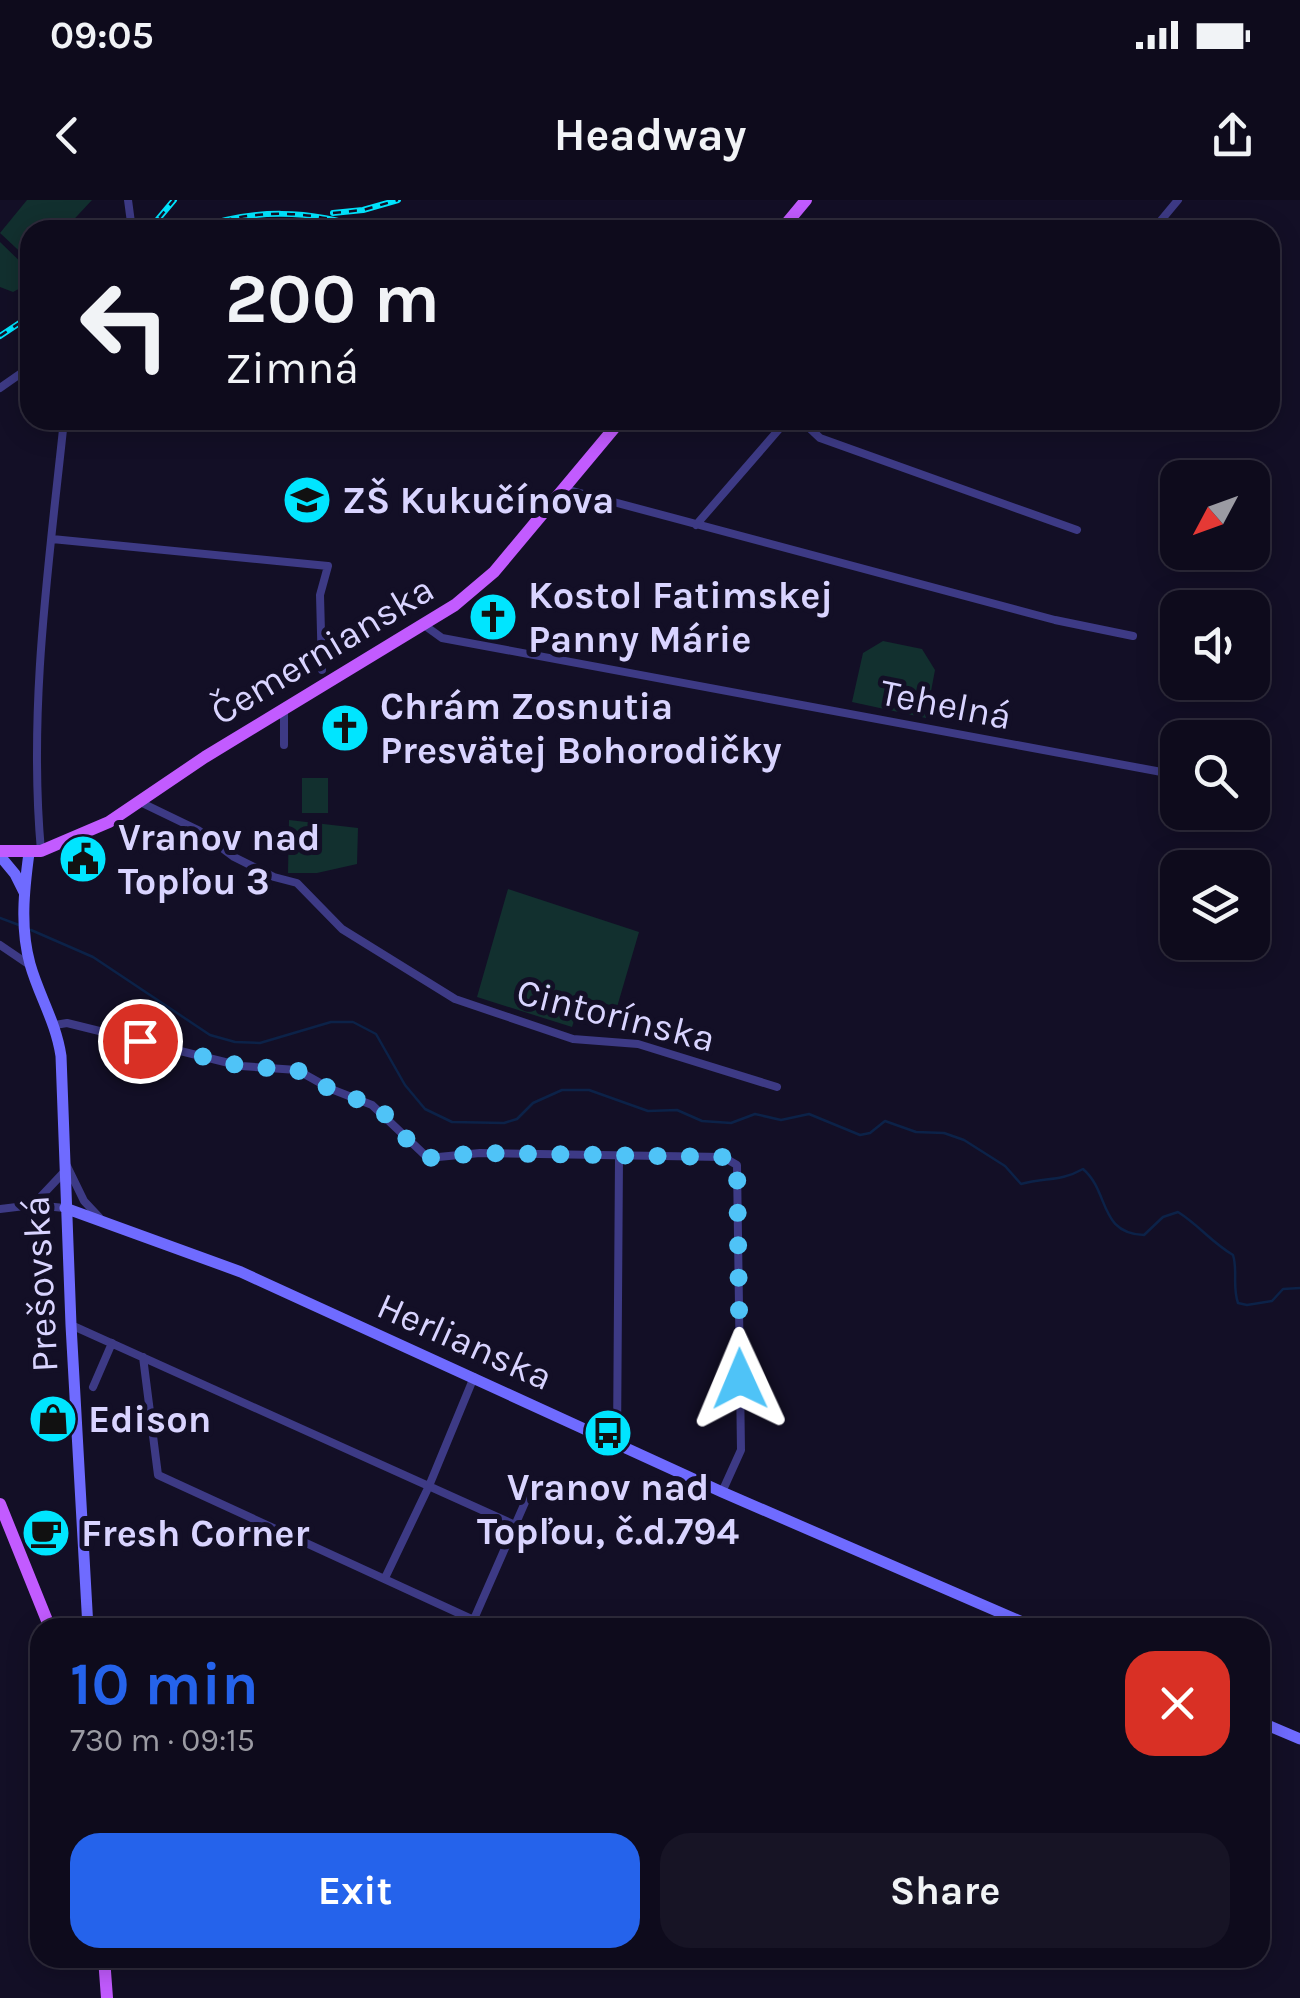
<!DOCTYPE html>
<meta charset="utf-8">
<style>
body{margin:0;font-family:Karla,sans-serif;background:#171425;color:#f1f3f6;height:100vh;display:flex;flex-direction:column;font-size:38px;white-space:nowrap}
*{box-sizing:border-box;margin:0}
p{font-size:32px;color:#9b9ba3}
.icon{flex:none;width:55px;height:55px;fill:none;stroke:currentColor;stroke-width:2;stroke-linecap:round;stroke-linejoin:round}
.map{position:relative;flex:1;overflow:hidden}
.panel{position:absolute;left:30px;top:1418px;width:1240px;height:350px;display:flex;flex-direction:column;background:#0e0b1c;border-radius:30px;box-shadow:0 5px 25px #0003,0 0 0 2px #2e2b3b}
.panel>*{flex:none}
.guide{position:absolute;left:20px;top:20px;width:1260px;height:210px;border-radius:30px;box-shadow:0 5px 25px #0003,0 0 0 2px #2e2b3b;background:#0e0b1c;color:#f1f3f6;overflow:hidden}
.needle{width:65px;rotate:229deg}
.buttons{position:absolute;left:1160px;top:260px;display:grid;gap:20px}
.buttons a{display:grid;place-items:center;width:110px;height:110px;border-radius:20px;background:#0e0b1c;box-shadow:0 5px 25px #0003,0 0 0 2px #2e2b3b;font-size:50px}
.pin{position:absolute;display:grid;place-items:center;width:85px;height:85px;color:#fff;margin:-42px;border:5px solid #fff;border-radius:50%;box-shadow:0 2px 10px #0007}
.me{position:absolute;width:110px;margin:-55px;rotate:359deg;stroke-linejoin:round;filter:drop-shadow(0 0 8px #0008)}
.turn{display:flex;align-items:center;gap:35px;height:210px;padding:0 40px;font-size:45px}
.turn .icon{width:130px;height:130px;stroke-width:2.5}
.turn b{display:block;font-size:70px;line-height:85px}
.round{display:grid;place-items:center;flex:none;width:105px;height:105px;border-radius:30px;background:#171425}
.overview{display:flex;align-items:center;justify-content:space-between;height:170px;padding:0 40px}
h1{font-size:60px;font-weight:700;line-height:75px;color:#2563eb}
.action{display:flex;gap:20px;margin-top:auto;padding:20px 40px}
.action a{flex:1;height:115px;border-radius:30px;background:#2563eb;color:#fff;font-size:40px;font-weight:700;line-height:115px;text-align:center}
.action a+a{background:#171425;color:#f1f3f6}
.status{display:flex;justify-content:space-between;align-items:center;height:70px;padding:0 50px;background:#0e0b1c;direction:ltr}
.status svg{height:28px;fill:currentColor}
header{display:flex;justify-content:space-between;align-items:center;height:130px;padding:0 40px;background:#0e0b1c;font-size:45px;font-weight:700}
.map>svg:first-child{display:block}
.green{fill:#12302f}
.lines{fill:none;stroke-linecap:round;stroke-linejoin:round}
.stream{stroke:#0c2248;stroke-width:2.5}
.street{stroke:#3d3a85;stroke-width:8}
.secondary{stroke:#6f6bff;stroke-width:11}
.primary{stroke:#c25bff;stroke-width:12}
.rail-casing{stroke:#00e5ff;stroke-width:6}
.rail{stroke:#130f26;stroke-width:2.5;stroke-dasharray:8;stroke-linecap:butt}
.route{stroke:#4fc3f7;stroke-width:18;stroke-dasharray:0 32.4}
.labels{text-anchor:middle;stroke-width:10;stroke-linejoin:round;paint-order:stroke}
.poi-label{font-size:38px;font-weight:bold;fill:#d9d4ff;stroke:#130f26;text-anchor:start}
.street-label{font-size:38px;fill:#d9d4ff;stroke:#130f26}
</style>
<div class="status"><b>09:05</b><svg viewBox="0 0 49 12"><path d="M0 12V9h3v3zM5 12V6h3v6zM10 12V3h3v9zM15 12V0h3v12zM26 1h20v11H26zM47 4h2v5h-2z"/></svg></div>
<header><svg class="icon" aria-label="back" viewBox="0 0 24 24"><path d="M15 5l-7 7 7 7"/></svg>Headway<svg class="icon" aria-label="share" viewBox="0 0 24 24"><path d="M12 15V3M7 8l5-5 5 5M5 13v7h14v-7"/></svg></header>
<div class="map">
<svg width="1300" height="1798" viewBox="0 0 1300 1798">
<rect width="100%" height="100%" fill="#130f26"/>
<!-- green -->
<path class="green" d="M27,0H92L64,30H30V61L0,33Z
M0,42L30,71V83L13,92L0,87Z
M883,441L922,449L935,470L926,518L852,502L863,453Z
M302,578H328V613H302Z
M289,620L358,628L357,664L317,673H288Z
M508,689L639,732L617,807L582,797L572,827L477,797Z"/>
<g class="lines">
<!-- stream -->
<path class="stream" d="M0,718L19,725
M31,730L93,757L210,835L235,842L260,843L331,822H353L376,834L405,885L425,909L452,922L504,923L517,919L533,903L562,890H589L648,911L677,910L702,921L731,923L755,914L781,920L809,914L860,935L870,933L885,921L916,932L944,933L964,940L1005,966L1021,984C1046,977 1060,982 1083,969C1110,992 1098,1033 1144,1035L1163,1017L1178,1012C1200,1026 1210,1041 1233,1055C1238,1071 1232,1086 1238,1103L1247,1105L1272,1101L1283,1089L1300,1088"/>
<!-- street -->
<path class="street" d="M128,0L132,30
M1153,30L1178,0
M0,188L30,167
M801,220L820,238L1077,330
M565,289L1055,420L1133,436
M696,325L787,220
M52,339L328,366L320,395L322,470
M424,425L442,438L1167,573
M284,509V545
M140,602L198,630L234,657L274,677L297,683L342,729L455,799L573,839L638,844L777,887
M41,651C28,507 49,363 64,220
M0,745L31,766
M55,825L67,823L241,866L297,870L331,889L372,905L428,958L480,953L723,957L737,965L741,1250L722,1292
M67,966L84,1001L99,1017
M33,1005L64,972
M0,1009L33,1005L65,1008
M71,1125L515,1325
M143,1157L158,1275L491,1428
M93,1187L112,1143
M617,1243L619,958
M385,1378L429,1286L474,1177
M474,1419L530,1291"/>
<!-- secondary -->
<path class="secondary" d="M29,653C24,690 20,728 30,764C39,796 56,822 61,856L71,1125L88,1428
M0,656L15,674L24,692
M65,1008L241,1072L722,1292L1036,1428
M1260,1522L1300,1539"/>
<!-- primary -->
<path class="primary" d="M781,30L806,0
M0,651H41L109,622L205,557L455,405L494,372L621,220
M0,1304L50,1428
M104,1758L107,1798"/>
<!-- rail casing -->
<g class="rail-casing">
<path id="rail" d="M333,13L363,10L398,0
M354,21L409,30
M149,30L174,0
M193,30C250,8 312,9 369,30
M0,136L30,116"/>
</g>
<!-- rail -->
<use href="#rail" class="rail"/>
</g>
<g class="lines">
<!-- route -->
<path class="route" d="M140,841L241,866L297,870L330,889L372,905L386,915L418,952L428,958L480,953L724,957L737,965L740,1179"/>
</g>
<!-- icons -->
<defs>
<g id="school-disc" transform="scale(2.5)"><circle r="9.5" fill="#00e5ff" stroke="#130f26"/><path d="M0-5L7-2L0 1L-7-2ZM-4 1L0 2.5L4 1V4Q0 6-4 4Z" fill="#111"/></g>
<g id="church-disc" transform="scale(2.5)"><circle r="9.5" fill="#00e5ff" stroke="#130f26"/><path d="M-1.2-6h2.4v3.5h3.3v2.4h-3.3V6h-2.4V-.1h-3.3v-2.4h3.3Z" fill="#111"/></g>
<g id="civic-disc" transform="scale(2.5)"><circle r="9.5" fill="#00e5ff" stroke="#130f26"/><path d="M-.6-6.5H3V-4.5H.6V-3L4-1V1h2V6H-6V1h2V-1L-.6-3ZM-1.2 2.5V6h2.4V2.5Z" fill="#111"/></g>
<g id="shop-disc" transform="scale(2.5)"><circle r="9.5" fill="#00e5ff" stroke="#130f26"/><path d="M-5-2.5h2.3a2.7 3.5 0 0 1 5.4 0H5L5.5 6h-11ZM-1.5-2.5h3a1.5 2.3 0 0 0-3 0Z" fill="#111"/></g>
<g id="bus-disc" transform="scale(2.5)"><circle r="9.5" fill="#00e5ff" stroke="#130f26"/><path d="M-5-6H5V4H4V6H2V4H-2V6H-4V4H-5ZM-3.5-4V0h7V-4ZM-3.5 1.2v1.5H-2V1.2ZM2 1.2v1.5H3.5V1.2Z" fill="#111"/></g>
<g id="cafe-disc" transform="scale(2.5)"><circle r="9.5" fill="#00e5ff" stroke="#130f26"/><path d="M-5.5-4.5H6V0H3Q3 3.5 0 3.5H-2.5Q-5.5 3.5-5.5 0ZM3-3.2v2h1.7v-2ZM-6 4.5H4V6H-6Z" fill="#111"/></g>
</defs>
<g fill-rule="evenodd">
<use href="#school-disc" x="307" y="300"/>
<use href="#church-disc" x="493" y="417"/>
<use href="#church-disc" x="345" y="528"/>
<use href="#civic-disc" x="83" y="659"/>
<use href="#shop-disc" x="53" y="1219"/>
<use href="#bus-disc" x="608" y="1233"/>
<use href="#cafe-disc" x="46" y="1333"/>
</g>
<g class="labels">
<!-- poi labels -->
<g class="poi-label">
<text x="342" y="313">ZŠ Kukučínova</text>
<text x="528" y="408">Kostol Fatimskej<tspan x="528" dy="44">Panny Márie</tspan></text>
<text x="380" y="519">Chrám Zosnutia<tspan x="380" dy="44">Presvätej Bohorodičky</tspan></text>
<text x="118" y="650">Vranov nad<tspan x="118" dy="44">Topľou 3</tspan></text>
<text x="88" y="1232">Edison</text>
<text x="608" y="1300" text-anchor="middle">Vranov nad<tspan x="608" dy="44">Topľou, č.d.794</tspan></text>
<text x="81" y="1346">Fresh Corner</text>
</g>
<!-- street labels -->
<g class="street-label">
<text transform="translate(322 450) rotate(-31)" y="13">Čemernianska</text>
<text transform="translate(946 504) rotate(11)" y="13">Tehelná</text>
<text transform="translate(616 815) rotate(14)" y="13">Cintorínska</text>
<text transform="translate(40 1084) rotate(-93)" y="13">Prešovská</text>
<text transform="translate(465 1141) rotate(24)" y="13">Herlianska</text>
</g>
</g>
</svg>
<div class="buttons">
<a><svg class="needle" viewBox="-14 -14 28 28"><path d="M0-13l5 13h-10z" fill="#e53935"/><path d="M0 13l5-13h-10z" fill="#9b9ba3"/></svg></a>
<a><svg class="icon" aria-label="sound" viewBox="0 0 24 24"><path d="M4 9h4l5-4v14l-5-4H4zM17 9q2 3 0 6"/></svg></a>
<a><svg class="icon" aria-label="search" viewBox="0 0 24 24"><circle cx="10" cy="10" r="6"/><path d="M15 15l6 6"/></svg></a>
<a><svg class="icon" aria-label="layers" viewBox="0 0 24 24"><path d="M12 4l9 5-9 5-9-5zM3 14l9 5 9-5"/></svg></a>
</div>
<div class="pin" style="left:140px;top:841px;background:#d93025"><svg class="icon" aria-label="arrive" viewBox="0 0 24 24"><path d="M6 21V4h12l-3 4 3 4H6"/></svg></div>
<svg class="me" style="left:740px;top:1179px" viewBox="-20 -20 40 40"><path d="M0-17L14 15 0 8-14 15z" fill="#4fc3f7" stroke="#fff" stroke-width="4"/></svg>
<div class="guide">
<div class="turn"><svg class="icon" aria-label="left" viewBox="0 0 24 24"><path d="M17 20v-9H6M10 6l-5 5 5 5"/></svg><div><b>200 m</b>Zimná</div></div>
</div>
<section class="panel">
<div class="overview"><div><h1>10 min</h1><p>730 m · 09:15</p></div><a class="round" style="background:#d93025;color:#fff"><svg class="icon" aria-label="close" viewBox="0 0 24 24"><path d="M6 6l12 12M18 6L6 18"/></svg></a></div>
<div class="action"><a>Exit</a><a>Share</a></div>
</section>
</div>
